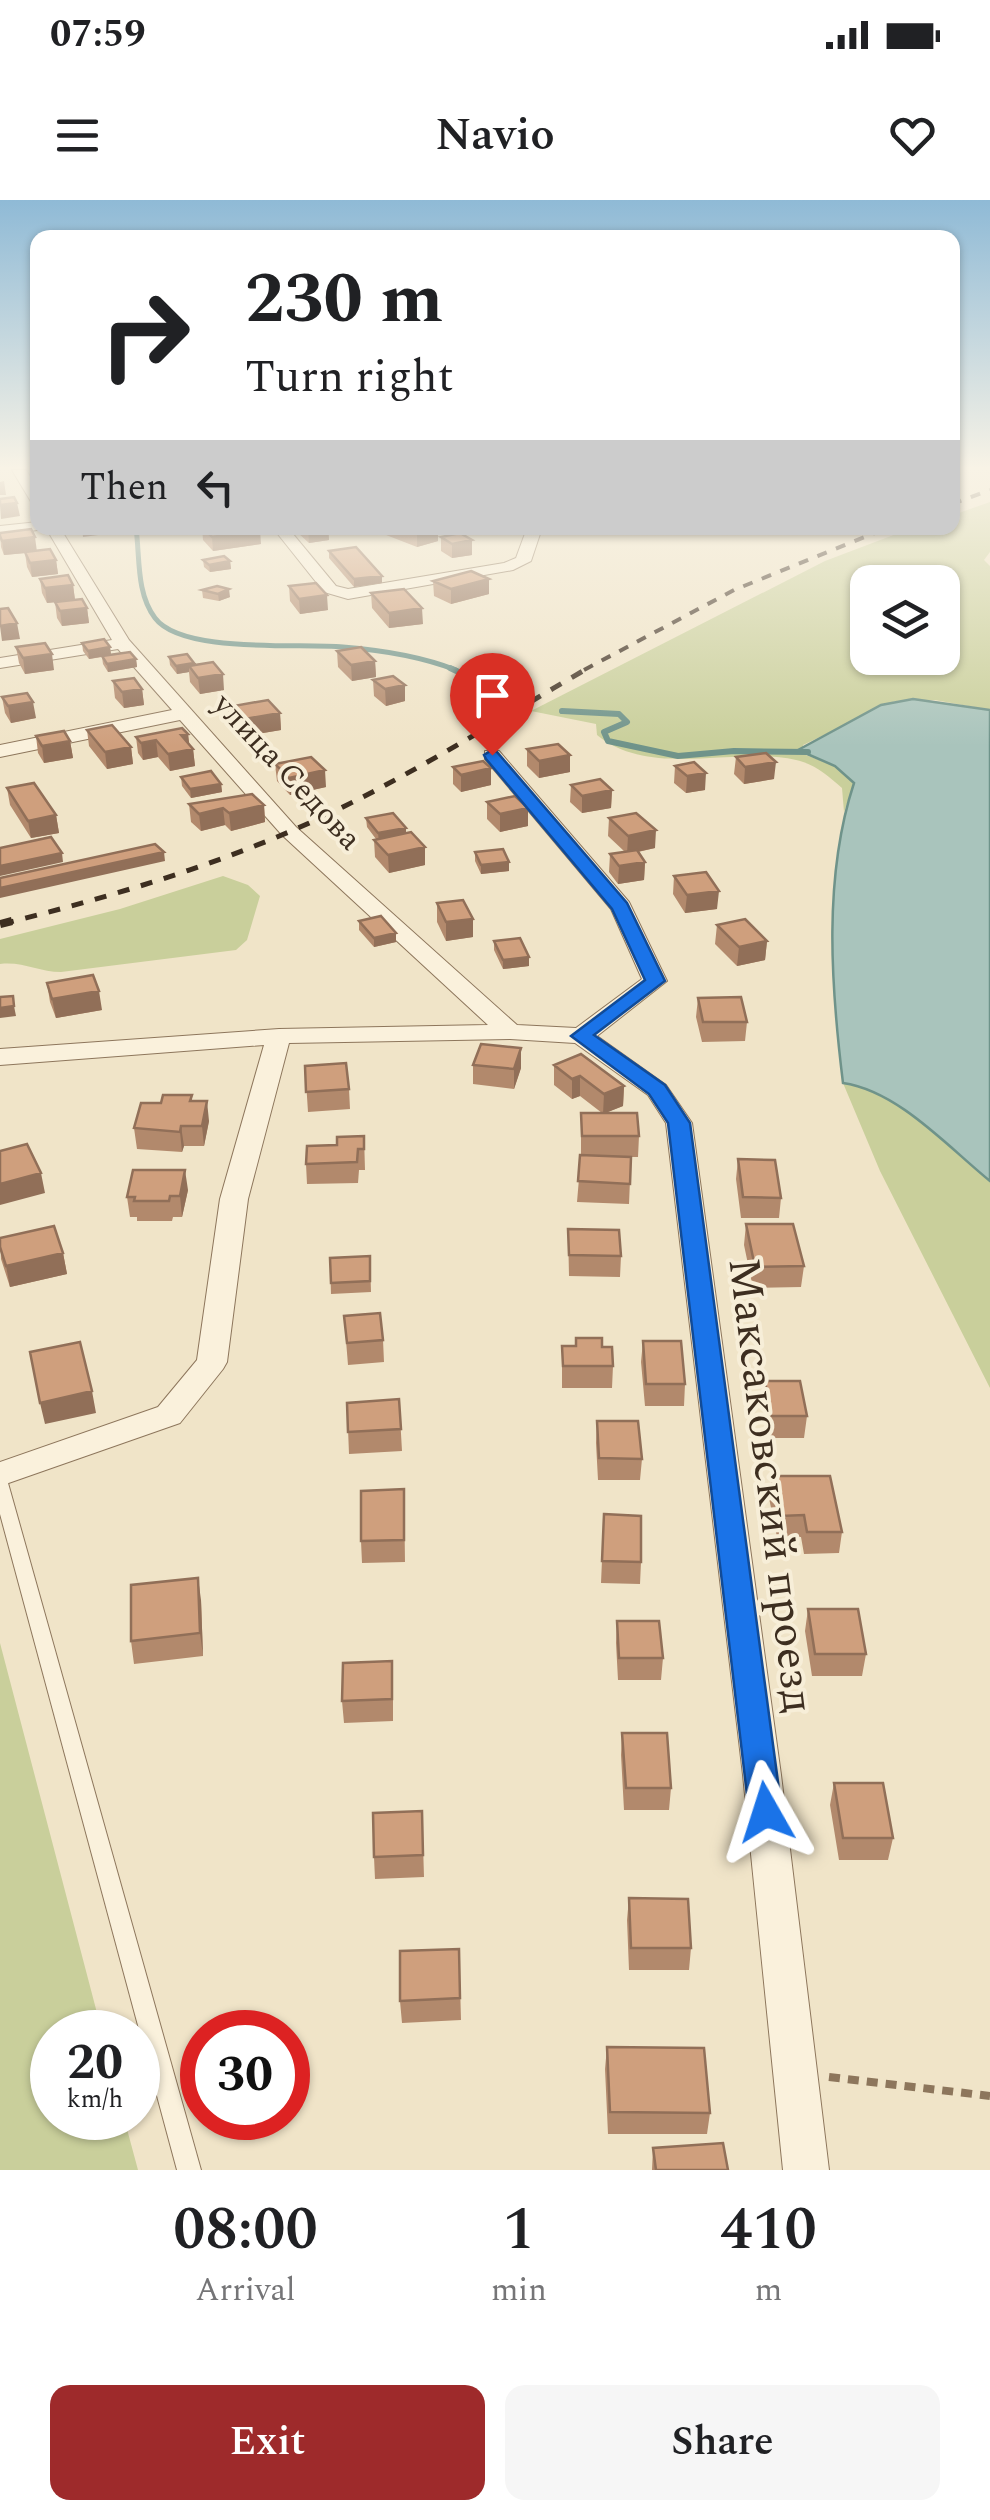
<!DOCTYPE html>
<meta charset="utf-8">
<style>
body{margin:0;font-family:Spectral,serif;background:#f6f6f6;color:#202124;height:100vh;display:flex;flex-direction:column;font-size:38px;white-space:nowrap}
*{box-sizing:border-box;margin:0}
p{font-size:32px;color:#757577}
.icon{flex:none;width:55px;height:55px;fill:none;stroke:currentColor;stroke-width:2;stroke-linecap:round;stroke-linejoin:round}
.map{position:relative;height:1970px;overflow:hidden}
.details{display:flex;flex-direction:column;background:#fff;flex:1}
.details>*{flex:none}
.guide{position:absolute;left:30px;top:30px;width:930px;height:305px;border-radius:20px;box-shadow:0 2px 8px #0004;background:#fff;color:#202124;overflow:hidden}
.tools{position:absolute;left:850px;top:365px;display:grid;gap:20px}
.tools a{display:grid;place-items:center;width:110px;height:110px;border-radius:20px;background:#fff;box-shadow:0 2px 8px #0004;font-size:50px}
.speed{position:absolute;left:30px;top:1810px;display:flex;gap:20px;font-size:50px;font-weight:700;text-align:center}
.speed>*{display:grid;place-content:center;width:130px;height:130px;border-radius:50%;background:#fff;box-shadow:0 2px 8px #0004;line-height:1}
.speed small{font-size:25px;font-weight:400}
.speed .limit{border:15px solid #d22;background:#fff;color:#111}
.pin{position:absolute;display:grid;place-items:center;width:85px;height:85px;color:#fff;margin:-102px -42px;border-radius:50% 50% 50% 0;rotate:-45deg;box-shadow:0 0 10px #0007}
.pin .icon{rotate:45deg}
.me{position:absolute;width:110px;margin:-55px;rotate:354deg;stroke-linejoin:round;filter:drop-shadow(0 0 8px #0008)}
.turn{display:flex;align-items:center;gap:35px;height:210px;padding:0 50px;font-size:45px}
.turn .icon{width:130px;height:130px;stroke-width:2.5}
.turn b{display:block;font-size:70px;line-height:85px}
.then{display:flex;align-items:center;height:95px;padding:0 50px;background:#0003;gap:20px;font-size:38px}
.eta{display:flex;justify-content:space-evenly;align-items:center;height:170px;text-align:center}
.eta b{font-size:60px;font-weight:600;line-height:70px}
.action{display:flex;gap:20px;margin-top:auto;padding:20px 50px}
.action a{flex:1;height:115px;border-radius:20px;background:#9e2a2b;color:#fff;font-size:40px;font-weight:600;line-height:115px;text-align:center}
.action a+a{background:#f6f6f6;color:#202124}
.status{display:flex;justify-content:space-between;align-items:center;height:70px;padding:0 50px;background:#fff;direction:ltr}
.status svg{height:28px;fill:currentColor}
header{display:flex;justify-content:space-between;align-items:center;height:130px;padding:0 50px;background:#fff;font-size:45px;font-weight:600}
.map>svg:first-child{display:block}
.green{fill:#c9cf9b;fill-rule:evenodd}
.water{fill:#a9c4bc;stroke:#6f938a;stroke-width:2.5}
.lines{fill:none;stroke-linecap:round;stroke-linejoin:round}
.stream-far1{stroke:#6f938a;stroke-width:5}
.stream{stroke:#6f938a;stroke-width:6}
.service-casing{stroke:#8d765c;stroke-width:2}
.minor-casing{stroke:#8d765c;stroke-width:2}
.path{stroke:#8d765c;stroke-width:8;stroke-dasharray:11 8;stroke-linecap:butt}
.service{fill:#faf1dc;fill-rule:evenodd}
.minor{fill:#faf1dc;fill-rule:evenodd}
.rail-far2{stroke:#3d2e20;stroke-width:4;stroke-dasharray:10 10;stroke-linecap:butt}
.rail-far1{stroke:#3d2e20;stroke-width:5;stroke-dasharray:12 12;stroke-linecap:butt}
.rail{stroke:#3d2e20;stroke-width:8;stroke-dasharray:16 16;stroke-linecap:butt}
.wall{fill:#b2896c}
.shaded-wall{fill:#916f58}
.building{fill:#cf9f7d;stroke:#916f58;stroke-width:2.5}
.route{fill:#1a73e8;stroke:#114b97;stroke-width:2.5}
.labels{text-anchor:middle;stroke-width:8;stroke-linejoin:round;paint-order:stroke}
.far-street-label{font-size:32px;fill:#3d2e20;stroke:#f7eed8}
.near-street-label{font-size:45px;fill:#3d2e20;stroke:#f7eed8}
</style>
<div class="status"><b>07:59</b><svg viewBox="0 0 49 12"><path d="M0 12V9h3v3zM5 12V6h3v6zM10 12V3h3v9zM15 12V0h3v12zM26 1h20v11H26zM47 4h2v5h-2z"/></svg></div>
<header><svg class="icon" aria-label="menu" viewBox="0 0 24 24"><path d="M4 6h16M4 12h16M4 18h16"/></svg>Navio<svg class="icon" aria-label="heart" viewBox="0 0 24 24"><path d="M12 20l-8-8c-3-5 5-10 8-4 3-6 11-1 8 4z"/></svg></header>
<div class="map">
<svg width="990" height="1970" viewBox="0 0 990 1970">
<rect width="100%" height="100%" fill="#f0e4c8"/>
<!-- green -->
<path class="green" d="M990,302V352L984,360L990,366V510L935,500L895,501L803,545V554L835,566L854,583L844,612L842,588C828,576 815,564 796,560C734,546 651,579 597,535L596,524L531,511L825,361L912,328H952L953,315ZM868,382H942V458H868Z
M223,676L248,685L260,696L247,740L236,750L61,772C39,772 22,761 0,764V739L120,709Z
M843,883C898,891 947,946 990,981V1188L880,971Z
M0,1443L102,1832H52V1918H124L138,1970H0Z"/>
<!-- water -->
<path class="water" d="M913,499L990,510V981C947,946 898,891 843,883C831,786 823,677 854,583L835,566L798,550L881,505Z"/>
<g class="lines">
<!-- stream-far1 -->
<path class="stream-far1" d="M136,328C140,357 136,393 155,418C182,454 298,443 343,447C381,450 420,456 456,470"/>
<!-- stream -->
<path class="stream" d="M450,468L508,495
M562,511L619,514L627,522L604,532L608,541L678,556L734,551L808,552"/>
<!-- service casing -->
<g class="service-casing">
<path id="service" d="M0,1277L6,1279L8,1283L201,1970H177L0,1314Z"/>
</g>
<!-- minor casing -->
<g class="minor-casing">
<path id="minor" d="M12,270H26L38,289V306L33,305Z
M38,322V328L43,329L0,336V326Z
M46,328H60L129,440L296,627L517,825L576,828L642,779L611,709L485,559V551H499L629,702L667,781L597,836L666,885L692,923L781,1575L829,1970H783L743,1575L666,923L648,895L575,843L510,839L289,843L248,999L227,1162L223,1169L180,1223L0,1286V1262L158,1207L197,1160L220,999L264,845L0,865V849L279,829L488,825L282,635L180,520L0,557V545L172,510L118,449L0,468V458L112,440Z
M273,328H288L336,386L348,389L504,363L516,358L527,328H542L531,361L513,370L348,399L324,392Z"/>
</g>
<!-- path -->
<path class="path" d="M829,1877L990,1896"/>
<!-- service -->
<use href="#service" class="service"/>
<!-- minor -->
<use href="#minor" class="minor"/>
<!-- rail-far2 -->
<path class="rail-far2" d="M952,280L962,270
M952,304L990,290
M584,470L734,390L887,328"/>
<!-- rail-far1 -->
<path class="rail-far1" d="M2,724C106,698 209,668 307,624C404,580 495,522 588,468"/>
<!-- rail -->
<path class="rail" d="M0,724L12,721"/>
</g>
<!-- wall -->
<path class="wall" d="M202,328L261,344L213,351L203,340Z
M298,328H328L329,340L309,343L298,333Z
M368,328H438V341L417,347Z
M445,328H483L462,334L472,355L452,358L441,351V337L460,333Z
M0,333L56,360L58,374L32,377L27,367L25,353L4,355L1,347Z
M329,351L382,376V383L354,387L329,358Z
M203,360L230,361L231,369L210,372L204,367Z
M40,379L73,385L75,400L47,403L42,393Z
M433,381L489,394L451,404L434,396Z
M289,386L328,410L300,414L290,401Z
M202,390L230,397L219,401L203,398Z
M371,393L423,424L389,428L372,408Z
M55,402L87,408L89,423L62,426L57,418Z
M82,443L110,447L111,455L136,459L137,467L108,472L103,464L102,457L89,459L83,451Z
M16,447L54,470L25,474L19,463Z
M337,451L375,461L376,477L352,481L338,467Z
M169,457L194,465L224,490L200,494L190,482L189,472L177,474L170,465Z
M373,480L405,485V501L386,506L374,496Z
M113,481L142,489L144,505L124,508L115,498Z
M2,497L36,518L11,523L5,513Z
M228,507L280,513L281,530L240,537L229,523Z
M87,530L131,547L133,564L107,569L89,546Z
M188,534L189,545L193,549L195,566L170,571L158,557L143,560L138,553L136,537Z
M36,536L70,541L73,558L44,563L38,553Z
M527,549L570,572L539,578L527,566Z
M736,557L774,579L744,584L734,574Z
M275,564L326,587L290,595L277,581Z
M675,566L705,590L686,593L674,583Z
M453,567L491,585L461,592L453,584Z
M181,577L221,584L222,592L191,598L182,586Z
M571,585L612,590L611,608L582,613L570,602Z
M7,588L56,615L59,633L31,638L10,605Z
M487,602L528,608V626L500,632L487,619Z
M189,604L264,605L265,622L231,631L225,625L201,631L191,622Z
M366,618L406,628V633L425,647V665L389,673L375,657L374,640L376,639L367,627Z
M609,618L655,648L638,652L645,662L644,680L618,684L609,672L610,654L625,652L608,636Z
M475,652L509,662V671L481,674L475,661Z
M674,676L717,709L685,713L673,694Z
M437,703L473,719V737L446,741L437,722Z
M359,721L396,733V742L374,747L359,730Z
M717,725L767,741L765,760L737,766L715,744Z
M494,741L529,766L503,769L494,750Z
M47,783L102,810L56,818L50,802Z
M698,798L747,822L745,841L702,842L696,817Z
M521,848V868L514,889L473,884V865Z
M554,865L624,886L623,906L605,913L639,936L638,957H625H631L629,1004L577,1002L581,955V913H602L580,896L572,899L554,885Z
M305,866L349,889L350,909L308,912Z
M192,895V901L209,921L204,946H184L182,952L137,949L134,928L161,903Z
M364,936L365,970H359L358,983L307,984L306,964L337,945Z
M738,959L781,998L779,1018H741L736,979Z
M188,990L182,1017H173L172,1021H137V1017H130L127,997Z
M746,1024L804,1066L801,1087L753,1088L744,1045Z
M568,1029L621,1056L620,1077L569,1076Z
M0,1038L63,1053L67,1074L10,1087L1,1059Z
M370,1056L371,1092L331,1094L330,1058Z
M344,1116L383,1140L384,1162L348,1165Z
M643,1141L685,1184L684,1206H645L641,1162Z
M562,1146L602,1147L613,1166L612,1188H562Z
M765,1181L807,1216L804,1238H768L763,1202Z
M399,1199L402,1251L349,1254L347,1203Z
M597,1221L642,1259L640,1280H598L596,1243Z
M772,1276L842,1332L839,1353L804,1354L801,1337H777L769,1298Z
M404,1289L405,1362L362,1363L361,1341Z
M604,1314L641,1362L640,1384L601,1383Z
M201,1400L203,1456L134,1464L131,1441Z
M808,1409L866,1454L862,1476H812L805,1431Z
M617,1421L663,1458L661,1480H618L616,1443Z
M393,1483V1521L344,1523L342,1501Z
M622,1533L671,1588L669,1610H624L621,1555Z
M834,1583L893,1638L888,1660H839L830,1605Z
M422,1611L424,1677L375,1679L374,1657Z
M629,1698L691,1748L689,1770H629L627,1720Z
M459,1749L461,1820L402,1823L400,1801Z
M607,1847L710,1913L707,1934H608L605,1869Z
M653,1948L728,1970H652Z"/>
<!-- shaded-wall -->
<path class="shaded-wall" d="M4,281L6,295H0V282Z
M17,303L20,316L1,319L0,305Z
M82,328H105L106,334L83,337Z
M316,328H328L329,340L309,343L308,329Z
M438,328V341L417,347V333Z
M463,328H483L463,334Z
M260,330L261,344L213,351L212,337Z
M35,337L37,352L4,355L2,341Z
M472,340V355L452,358V344Z
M56,360L58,374L32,377L30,363Z
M230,361L231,369L210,372L209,365Z
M382,376V383L354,387V379Z
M489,379V394L451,404V389Z
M73,385L75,400L47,403L45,388Z
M229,389L230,397L219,401L218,394Z
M327,395L328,410L300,414L299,399Z
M87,408L89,423L62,426L60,411Z
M422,408L423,424L389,428V413Z
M17,423L20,439L2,441L0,426Z
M110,447L111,455L89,459L88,451Z
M52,454L54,470L25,474L23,458Z
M136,459L137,467L108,472L107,464Z
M375,461L376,477L352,481L351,465Z
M194,463L195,471L189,466V472L177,474L176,466Z
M223,474L224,490L200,494L198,478Z
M405,485V501L386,506L385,489Z
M142,489L144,505L124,508L122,492Z
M33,502L36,518L11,523L8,506Z
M280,513L281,530L240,537L239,520Z
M188,534L190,550L193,549L195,566L170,571L168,554L181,535Z
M156,540L158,557L143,560L141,543Z
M70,541L73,558L44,563L42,546Z
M131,547L133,564L107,569L105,552Z
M570,555V572L539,578V561Z
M776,562L774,579L744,584L745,567Z
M491,568V585L461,592V575Z
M325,570L326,587L290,595L289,578Z
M706,573L705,590L686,593L687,576Z
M221,584L222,592L191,598L190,589Z
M612,590L611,608L582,613V596Z
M264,605L265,622L231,631L229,613Z
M223,608L225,625L201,631L199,614Z
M528,608V626L500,632V614Z
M56,615L59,633L31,638L28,621Z
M406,628V637L379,642L378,633Z
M656,630L655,648L627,654L628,636Z
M425,647V665L389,673L388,655Z
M164,652L165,661L0,698V688Z
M62,653L63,662L0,676V666Z
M509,662V671L481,674V665Z
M645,662L644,680L618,684L619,666Z
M719,691L717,709L685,713L687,695Z
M473,719V737L446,741V722Z
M396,733V742L374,747V738Z
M767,741L765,760L737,766L739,747Z
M529,757V766L503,769V760Z
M99,791L102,810L56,818L52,799Z
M14,806L16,816L0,818V808Z
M521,848V868L514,889V869Z
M580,876V896L572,899V879Z
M624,886L623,906L603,914L604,894Z
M207,901L209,921L204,946L202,926Z
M181,926L184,946L182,952L180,932Z
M185,970L188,990L182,1017L180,996Z
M41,973L45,993L0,1005V984Z
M63,1053L67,1074L10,1087L6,1066Z
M92,1191L96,1213L45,1224L40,1203Z
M198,1378L201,1400L203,1456L200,1433Z"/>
<!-- building -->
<path class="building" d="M14,297L17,303L0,305V299Z
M203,328H257L260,330L212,337Z
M403,328H437L417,333Z
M31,329L35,337L2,341L0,336V333Z
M460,333L472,340L452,344L441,337Z
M356,347L382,376L354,379L329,351Z
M50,349L56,360L30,363L25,352Z
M224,356L230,361L209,365L203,360Z
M471,371L489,379L451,389L433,381Z
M68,375L73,385L45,388L40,379Z
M316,383L327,395L299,399L289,386Z
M217,386L229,389L218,394L202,390Z
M404,389L422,408L389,413L371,393Z
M82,399L87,408L60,411L55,402Z
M8,408L17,423L0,426V409Z
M104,439L110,447L88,451L82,443Z
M45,443L52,454L23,458L16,447Z
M361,447L375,461L351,465L337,451Z
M130,452L136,459L107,464L102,456Z
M187,454L194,463L176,466L169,457Z
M213,462L223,474L198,478L189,466Z
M393,476L405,485L385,489L373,480Z
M134,478L142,489L122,492L113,481Z
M27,493L33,502L8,506L2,497Z
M268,500L280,513L239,520L228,507Z
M112,525L131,547L105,552L87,530Z
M182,528L188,534L181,535L193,549L168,554L156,540L141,543L136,537Z
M64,531L70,541L42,546L36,536Z
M558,544L570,555L539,561L527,549Z
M766,553L776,562L745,567L736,557Z
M311,557L325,570L289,578L275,564Z
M483,561L491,568L461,575L453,567Z
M694,562L706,573L687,576L675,566Z
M211,571L221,584L190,589L181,577Z
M600,579L612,590L582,596L571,585Z
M34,583L56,615L28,621L7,588Z
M252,594L264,605L229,613L223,608L199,614L189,604Z
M515,596L528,608L500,614L487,602Z
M393,613L406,628L378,633L366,618Z
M636,613L656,630L628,636L609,618Z
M411,632L425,647L388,655L374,640Z
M51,637L62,653L0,666V648Z
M155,644L164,652L0,688V678Z
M503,649L509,662L481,665L475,652Z
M637,650L645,662L619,666L610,654Z
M706,672L719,691L687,695L674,676Z
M463,700L473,719L446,722L437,703Z
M381,716L396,733L374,738L359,721Z
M745,719L767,741L739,747L717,725Z
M520,738L529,757L503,760L494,741Z
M93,775L99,791L52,799L47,783Z
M13,796L14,806L0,808V797Z
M741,797L747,822H703L698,798Z
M481,844L521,848L514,869L473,865Z
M581,854L624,886L604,894L580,876L572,879L554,865Z
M346,863L349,889L306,892L305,866Z
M163,895H192L190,901H207L202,926H181L180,932L134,928L141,903H161Z
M581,913H637L639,936H582Z
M364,936V949H358L357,962L306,964L307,946L337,945V937Z
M27,944L41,973L0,984V951Z
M580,955L631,957L630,984L578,981Z
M738,959L775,960L781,998L743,997Z
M133,970H185L180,996H170L169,1001H134L135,997H127Z
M746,1024H793L804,1066L755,1067Z
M54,1026L63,1053L6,1066L0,1047V1038Z
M568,1029L619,1030L621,1056L569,1055Z
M370,1056V1081L331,1083L330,1058Z
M380,1113L383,1140L347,1143L344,1116Z
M576,1138H602V1147H612L613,1166H563L562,1146H576Z
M643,1141H681L685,1184H646Z
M80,1142L92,1191L40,1203L30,1152Z
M765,1181H800L807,1216H771Z
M399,1199L401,1229L348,1232L347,1203Z
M597,1221H638L642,1259L599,1258Z
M772,1276H830L842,1332H807L804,1315L780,1316Z
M404,1289V1340L361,1341V1291Z
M604,1314L641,1316V1362L602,1361Z
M198,1378L200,1433L131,1441V1385Z
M808,1409H858L866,1454H815Z
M617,1421H659L663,1458H619Z
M392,1461V1499L342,1501L343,1463Z
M622,1533H667L671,1588H626Z
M834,1583H883L893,1638H843Z
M422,1611L423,1655L374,1657L373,1613Z
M629,1698L688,1699L691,1748H631Z
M459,1749L460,1798L400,1801V1751Z
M607,1847L704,1848L710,1913L610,1912Z
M723,1943L728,1970H656L653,1948Z"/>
<!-- sky -->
<linearGradient id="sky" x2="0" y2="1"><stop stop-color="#8fbad6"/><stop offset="0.49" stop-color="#f8f3e6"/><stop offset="1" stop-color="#f8f3e6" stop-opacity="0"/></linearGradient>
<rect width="990" height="546" fill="url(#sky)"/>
<!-- route -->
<path class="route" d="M492,550L497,552L627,703L665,781L594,835L665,885L690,923L782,1612L777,1622L766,1626L754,1622L749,1612L668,923L649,894L571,836L645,780L612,709L486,559L484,555Z"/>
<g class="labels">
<!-- far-street labels -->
<g class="far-street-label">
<text transform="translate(288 571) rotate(47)" y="11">улица Седова</text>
</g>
<!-- near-street labels -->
<g class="near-street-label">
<text transform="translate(773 1285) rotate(83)" y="16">Максаковский проезд</text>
</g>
</g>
</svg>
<div class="tools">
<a><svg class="icon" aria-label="layers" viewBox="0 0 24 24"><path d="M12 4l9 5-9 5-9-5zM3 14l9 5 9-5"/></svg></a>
</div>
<div class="speed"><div>20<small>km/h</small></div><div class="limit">30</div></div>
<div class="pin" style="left:492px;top:555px;background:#d93025"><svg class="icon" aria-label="arrive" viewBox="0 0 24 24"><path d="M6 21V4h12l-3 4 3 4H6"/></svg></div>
<svg class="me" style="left:766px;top:1612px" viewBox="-20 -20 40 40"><path d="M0-17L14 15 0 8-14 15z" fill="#1a73e8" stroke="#fff" stroke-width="4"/></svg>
<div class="guide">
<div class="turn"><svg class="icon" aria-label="right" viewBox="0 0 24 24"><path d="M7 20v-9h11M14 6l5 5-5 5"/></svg><div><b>230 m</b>Turn right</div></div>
<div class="then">Then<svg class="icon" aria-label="left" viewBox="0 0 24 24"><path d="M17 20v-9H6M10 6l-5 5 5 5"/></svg></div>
</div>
</div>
<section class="details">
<div class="eta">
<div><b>08:00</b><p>Arrival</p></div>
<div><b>1</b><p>min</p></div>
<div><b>410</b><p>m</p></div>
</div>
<div class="action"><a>Exit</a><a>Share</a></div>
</section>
